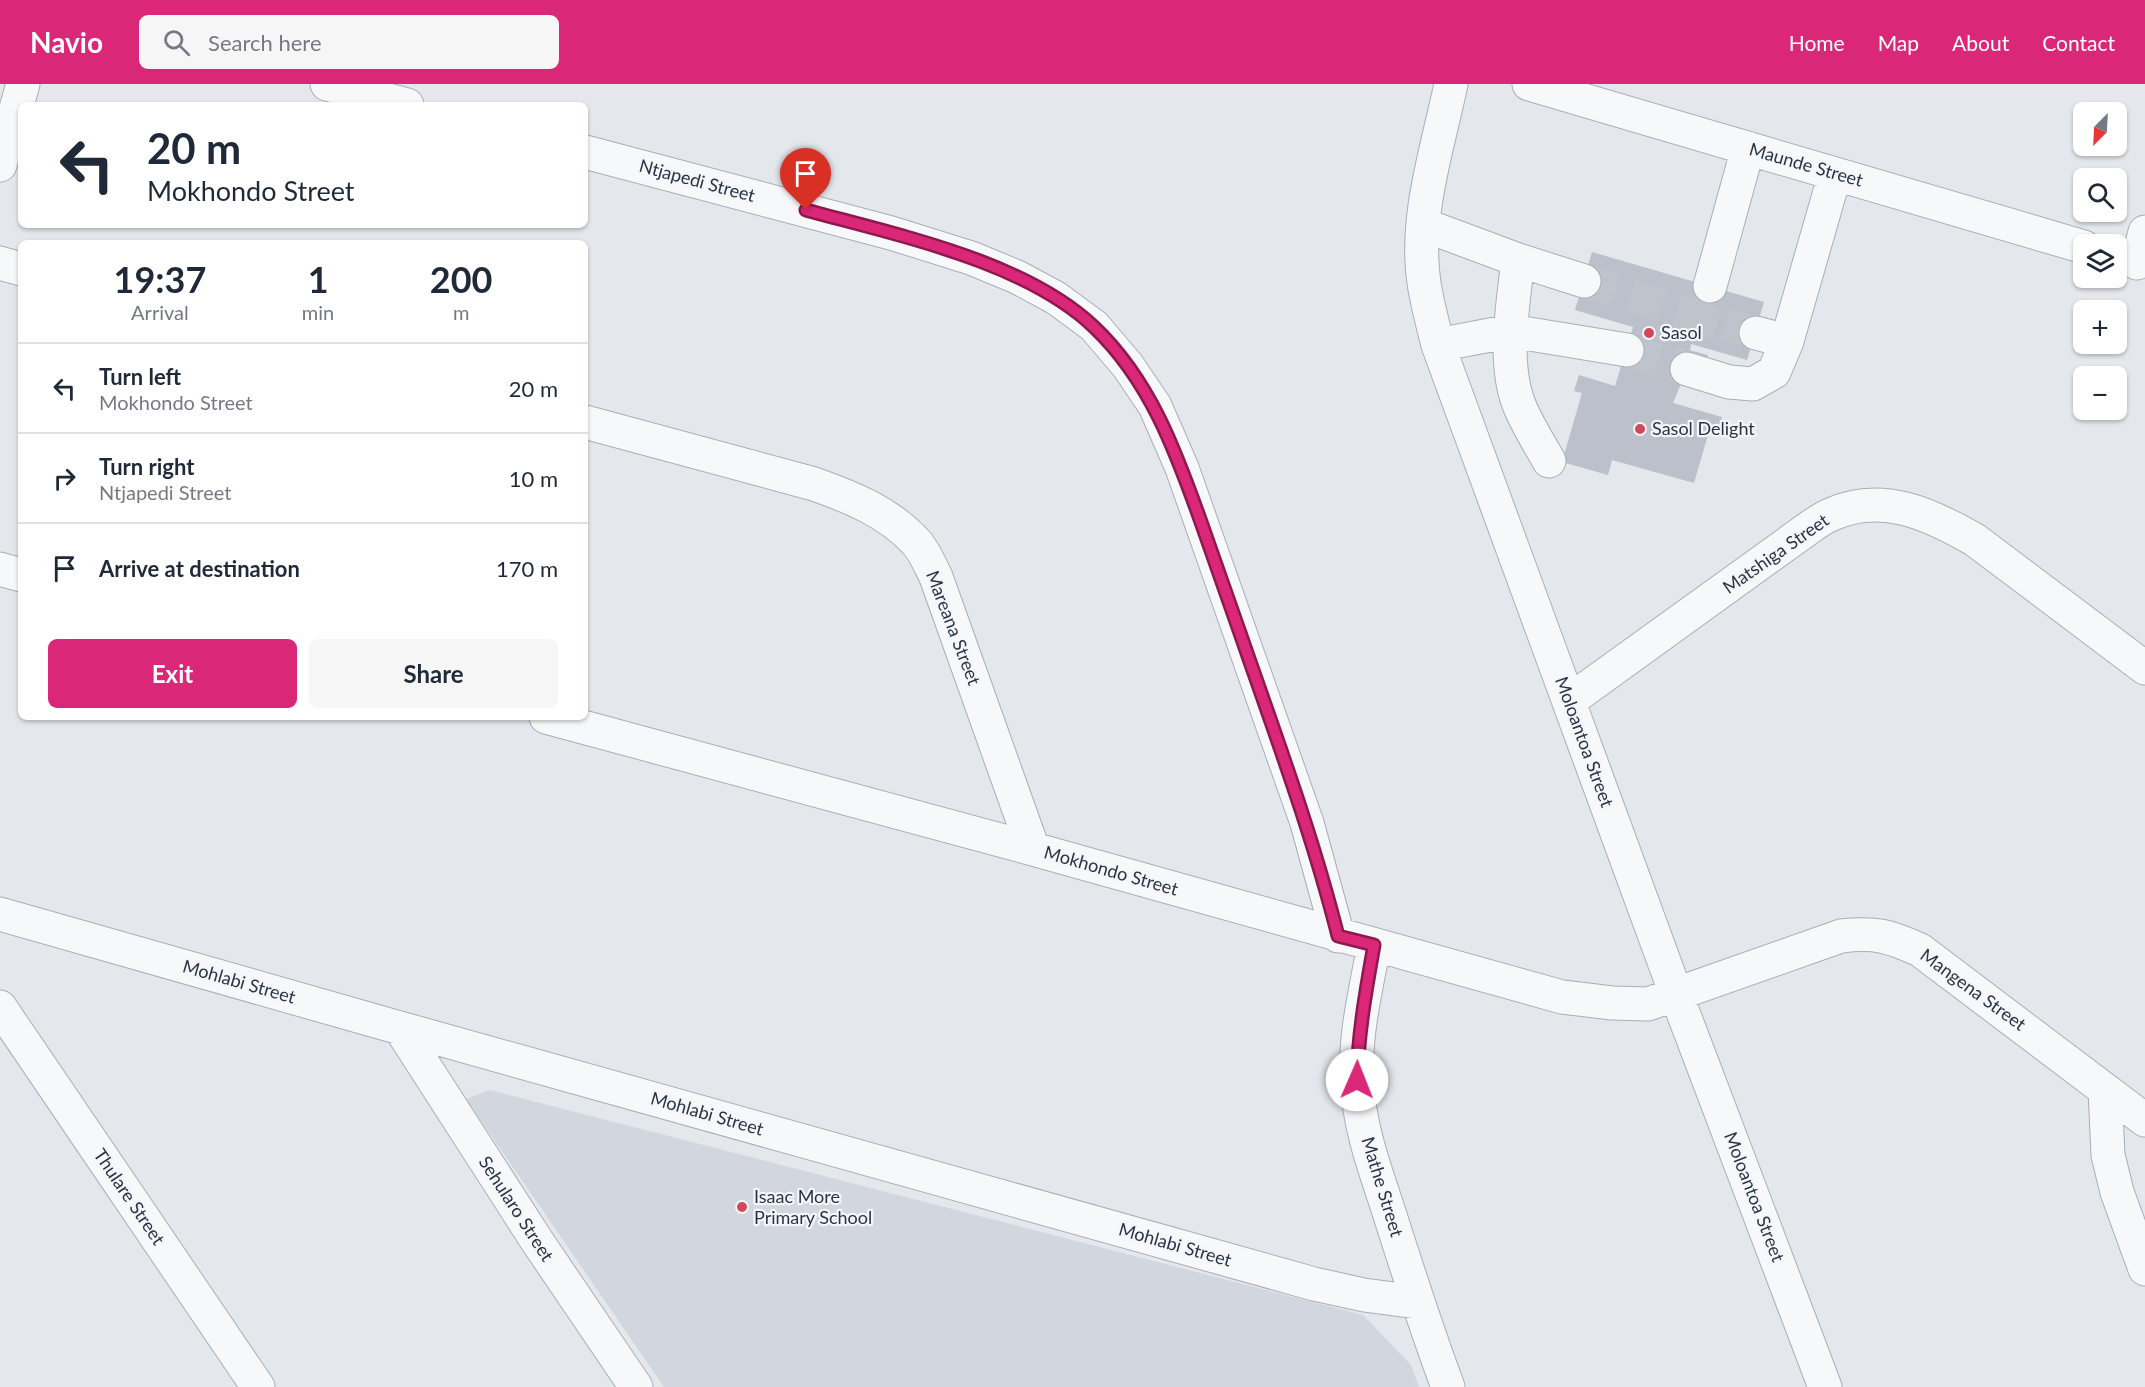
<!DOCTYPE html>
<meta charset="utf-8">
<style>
body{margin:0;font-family:Lato,sans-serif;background:#f6f6f7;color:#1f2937;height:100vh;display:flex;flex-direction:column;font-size:22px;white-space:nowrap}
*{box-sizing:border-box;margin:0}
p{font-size:20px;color:#747a83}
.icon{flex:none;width:33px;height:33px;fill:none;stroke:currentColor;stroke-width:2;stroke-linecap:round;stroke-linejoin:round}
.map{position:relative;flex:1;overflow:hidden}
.details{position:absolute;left:18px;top:156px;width:570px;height:480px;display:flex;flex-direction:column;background:#fff;border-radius:9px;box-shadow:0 2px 4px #0004}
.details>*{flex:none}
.top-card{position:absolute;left:18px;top:18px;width:570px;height:126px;border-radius:9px;box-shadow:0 2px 4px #0004;background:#fff;color:#1f2937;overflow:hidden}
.needle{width:39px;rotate:204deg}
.fabs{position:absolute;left:2073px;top:18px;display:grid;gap:12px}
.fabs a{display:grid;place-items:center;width:54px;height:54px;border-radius:9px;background:#fff;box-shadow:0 2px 4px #0004;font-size:30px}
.pin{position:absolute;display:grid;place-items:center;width:51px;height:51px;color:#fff;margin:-62px -26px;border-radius:50% 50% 50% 0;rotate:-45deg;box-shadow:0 0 6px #0007}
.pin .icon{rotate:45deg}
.me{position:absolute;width:66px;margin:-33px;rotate:1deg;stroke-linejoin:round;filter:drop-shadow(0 0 4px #0008)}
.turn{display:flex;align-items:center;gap:21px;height:126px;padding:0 30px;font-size:27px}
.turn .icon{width:78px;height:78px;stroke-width:2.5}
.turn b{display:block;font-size:42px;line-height:51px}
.eta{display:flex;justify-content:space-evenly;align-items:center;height:102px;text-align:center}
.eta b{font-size:36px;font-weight:700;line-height:42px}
.primary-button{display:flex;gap:12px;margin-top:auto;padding:12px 30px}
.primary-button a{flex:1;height:69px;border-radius:9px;background:#db2777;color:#fff;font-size:24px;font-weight:700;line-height:69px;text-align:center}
.primary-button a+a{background:#f6f6f7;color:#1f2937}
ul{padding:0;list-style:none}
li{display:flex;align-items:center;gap:18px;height:90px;padding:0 30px;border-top:2px solid #e0e1e3}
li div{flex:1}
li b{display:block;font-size:22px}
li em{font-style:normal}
header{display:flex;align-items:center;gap:36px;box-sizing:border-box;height:84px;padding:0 30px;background:#db2777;color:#fff}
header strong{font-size:28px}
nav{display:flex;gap:33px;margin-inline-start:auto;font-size:21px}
.search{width:420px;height:54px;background:#f6f6f7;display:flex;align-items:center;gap:15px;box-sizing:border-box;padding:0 21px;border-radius:9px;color:#747a83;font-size:22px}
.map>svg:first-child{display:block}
.built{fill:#d2d6de}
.building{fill:#bbc0ca}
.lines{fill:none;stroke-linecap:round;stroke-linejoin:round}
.minor-tunnel{stroke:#bfc3cb;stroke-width:33;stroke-dasharray:33 16;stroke-linecap:butt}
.minor-casing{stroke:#a9aeb7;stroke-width:35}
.minor{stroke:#f7f8fa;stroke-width:33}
.route-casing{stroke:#8e194d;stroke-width:15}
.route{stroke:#db2777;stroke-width:10}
.poi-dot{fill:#d1495b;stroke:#f4f6f9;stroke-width:2}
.labels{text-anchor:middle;stroke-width:4.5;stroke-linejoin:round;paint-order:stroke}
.street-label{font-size:18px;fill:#2b3445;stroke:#f4f6f9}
.poi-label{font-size:18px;fill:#2b3445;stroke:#f4f6f9;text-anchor:start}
</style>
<header>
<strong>Navio</strong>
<div class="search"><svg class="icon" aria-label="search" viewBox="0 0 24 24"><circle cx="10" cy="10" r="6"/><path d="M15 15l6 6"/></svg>Search here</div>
<nav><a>Home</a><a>Map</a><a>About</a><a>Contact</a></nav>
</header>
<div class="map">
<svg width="2145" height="1303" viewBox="0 0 2145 1303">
<rect width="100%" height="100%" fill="#e4e7ec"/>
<!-- built -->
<path class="built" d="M490,1006L1363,1231L1411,1281L1419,1303H664L466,1015Z"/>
<!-- building -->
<path class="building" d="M1592,168L1764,218L1747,276L1691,260L1687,285L1673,319L1722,333L1718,347L1710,344L1694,399L1612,376L1608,391L1562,378L1582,309L1574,307L1579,291L1615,302L1633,243L1575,226Z"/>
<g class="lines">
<!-- minor-tunnel -->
<path class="minor-tunnel" d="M1584,197L1756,249
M1627,266L1687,285L1707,213"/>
<!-- minor casing -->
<g class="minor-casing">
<path id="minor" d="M327,0L407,21
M1451,0C1438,63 1414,133 1424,199C1427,219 1433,241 1438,261L1676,910L1825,1303
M1529,0L2084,163
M585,68L891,149L971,174L1017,193L1056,214L1094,242L1128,282L1155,322L1182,384L1307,739L1338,852
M0,81L23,0
M1424,141L1518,176L1584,197
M1518,176C1513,221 1502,280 1520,323C1528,342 1539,359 1549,377
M0,179L21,185
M2137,179L2145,148
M1710,202L1748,64
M1756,249L1787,257
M1438,261L1511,247L1627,266
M1687,285L1729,298L1753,300L1774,288L1787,257L1835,90
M585,338L814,400C851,413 888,428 915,457C924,466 930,481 936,493L1033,765
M0,485L21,491
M1569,617L1806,446C1813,441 1821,435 1830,431C1881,407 1930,430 1975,456L2145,584
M546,633L1033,765L1562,913L1612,919L1648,920L1841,852C1876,848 1889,852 1920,866L2145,1036
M0,830L400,944L1314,1200L1364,1211L1417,1218
M1374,861C1366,906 1354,952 1357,997C1359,1042 1374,1083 1388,1125C1407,1185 1426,1244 1448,1303
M0,923L258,1303
M400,944L537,1157L636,1303
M2105,1006L2108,1071L2117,1108L2145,1185"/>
</g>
<!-- minor -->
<use href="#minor" class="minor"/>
</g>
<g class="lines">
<!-- route casing -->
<g class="route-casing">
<path id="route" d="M806,126C896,151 1025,177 1094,243C1150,296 1176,368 1201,438C1214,475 1227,512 1240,549C1275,650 1312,749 1338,852L1374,861C1366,906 1358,950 1357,996"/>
</g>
<!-- route -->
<use href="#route" class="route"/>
</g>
<!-- markers -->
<g class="poi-dot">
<circle cx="1649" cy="249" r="6"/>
<circle cx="1640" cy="345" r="6"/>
<circle cx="742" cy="1123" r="6"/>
</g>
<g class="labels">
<!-- street labels -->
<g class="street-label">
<text transform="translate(1806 81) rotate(16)" y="6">Maunde Street</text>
<text transform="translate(697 97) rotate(15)" y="6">Ntjapedi Street</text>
<text transform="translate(1776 470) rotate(-35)" y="6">Matshiga Street</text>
<text transform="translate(953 544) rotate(69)" y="6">Mareana Street</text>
<text transform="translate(1584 658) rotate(70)" y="6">Moloantoa Street</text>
<text transform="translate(1111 787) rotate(16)" y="6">Mokhondo Street</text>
<text transform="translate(239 898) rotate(16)" y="6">Mohlabi Street</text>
<text transform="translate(1973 906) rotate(36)" y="6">Mangena Street</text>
<text transform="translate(707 1030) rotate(16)" y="6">Mohlabi Street</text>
<text transform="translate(1382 1103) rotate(73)" y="6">Mathe Street</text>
<text transform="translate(129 1113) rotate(56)" y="6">Thulare Street</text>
<text transform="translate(1754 1113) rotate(69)" y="6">Moloantoa Street</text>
<text transform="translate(516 1125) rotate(57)" y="6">Sehularo Street</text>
<text transform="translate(1175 1161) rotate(16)" y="6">Mohlabi Street</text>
</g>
<!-- poi labels -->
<g class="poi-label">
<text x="1661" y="255">Sasol</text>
<text x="1652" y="351">Sasol Delight</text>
<text x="754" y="1119">Isaac More<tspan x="754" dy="21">Primary School</tspan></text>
</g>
</g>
</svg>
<div class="fabs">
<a><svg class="needle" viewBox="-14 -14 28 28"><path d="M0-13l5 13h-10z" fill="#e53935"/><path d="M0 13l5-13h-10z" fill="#747a83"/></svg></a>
<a><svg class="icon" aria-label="search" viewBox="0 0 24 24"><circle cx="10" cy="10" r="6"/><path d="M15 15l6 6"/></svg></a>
<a><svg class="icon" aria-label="layers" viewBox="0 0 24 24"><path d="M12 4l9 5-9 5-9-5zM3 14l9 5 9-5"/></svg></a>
<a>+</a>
<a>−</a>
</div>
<div class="pin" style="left:806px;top:126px;background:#d93025"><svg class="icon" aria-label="arrive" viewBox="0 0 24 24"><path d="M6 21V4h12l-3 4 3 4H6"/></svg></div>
<svg class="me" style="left:1357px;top:996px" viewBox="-20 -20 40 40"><circle r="19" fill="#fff"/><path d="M0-13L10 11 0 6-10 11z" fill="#db2777"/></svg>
<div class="top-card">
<div class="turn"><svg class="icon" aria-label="left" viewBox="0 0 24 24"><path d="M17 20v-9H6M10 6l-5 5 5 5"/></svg><div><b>20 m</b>Mokhondo Street</div></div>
</div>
<section class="details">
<div class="eta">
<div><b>19:37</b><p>Arrival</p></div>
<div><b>1</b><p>min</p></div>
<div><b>200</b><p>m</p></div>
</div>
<ul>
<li><svg class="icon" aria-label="left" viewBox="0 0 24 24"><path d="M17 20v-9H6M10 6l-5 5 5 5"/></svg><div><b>Turn left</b><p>Mokhondo Street</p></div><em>20 m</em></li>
<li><svg class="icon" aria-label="right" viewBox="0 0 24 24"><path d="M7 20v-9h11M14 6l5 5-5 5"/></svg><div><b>Turn right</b><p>Ntjapedi Street</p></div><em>10 m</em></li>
<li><svg class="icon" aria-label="arrive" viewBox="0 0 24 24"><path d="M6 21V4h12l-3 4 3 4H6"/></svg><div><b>Arrive at destination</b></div><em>170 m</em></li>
</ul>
<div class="primary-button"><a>Exit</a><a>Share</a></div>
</section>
</div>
